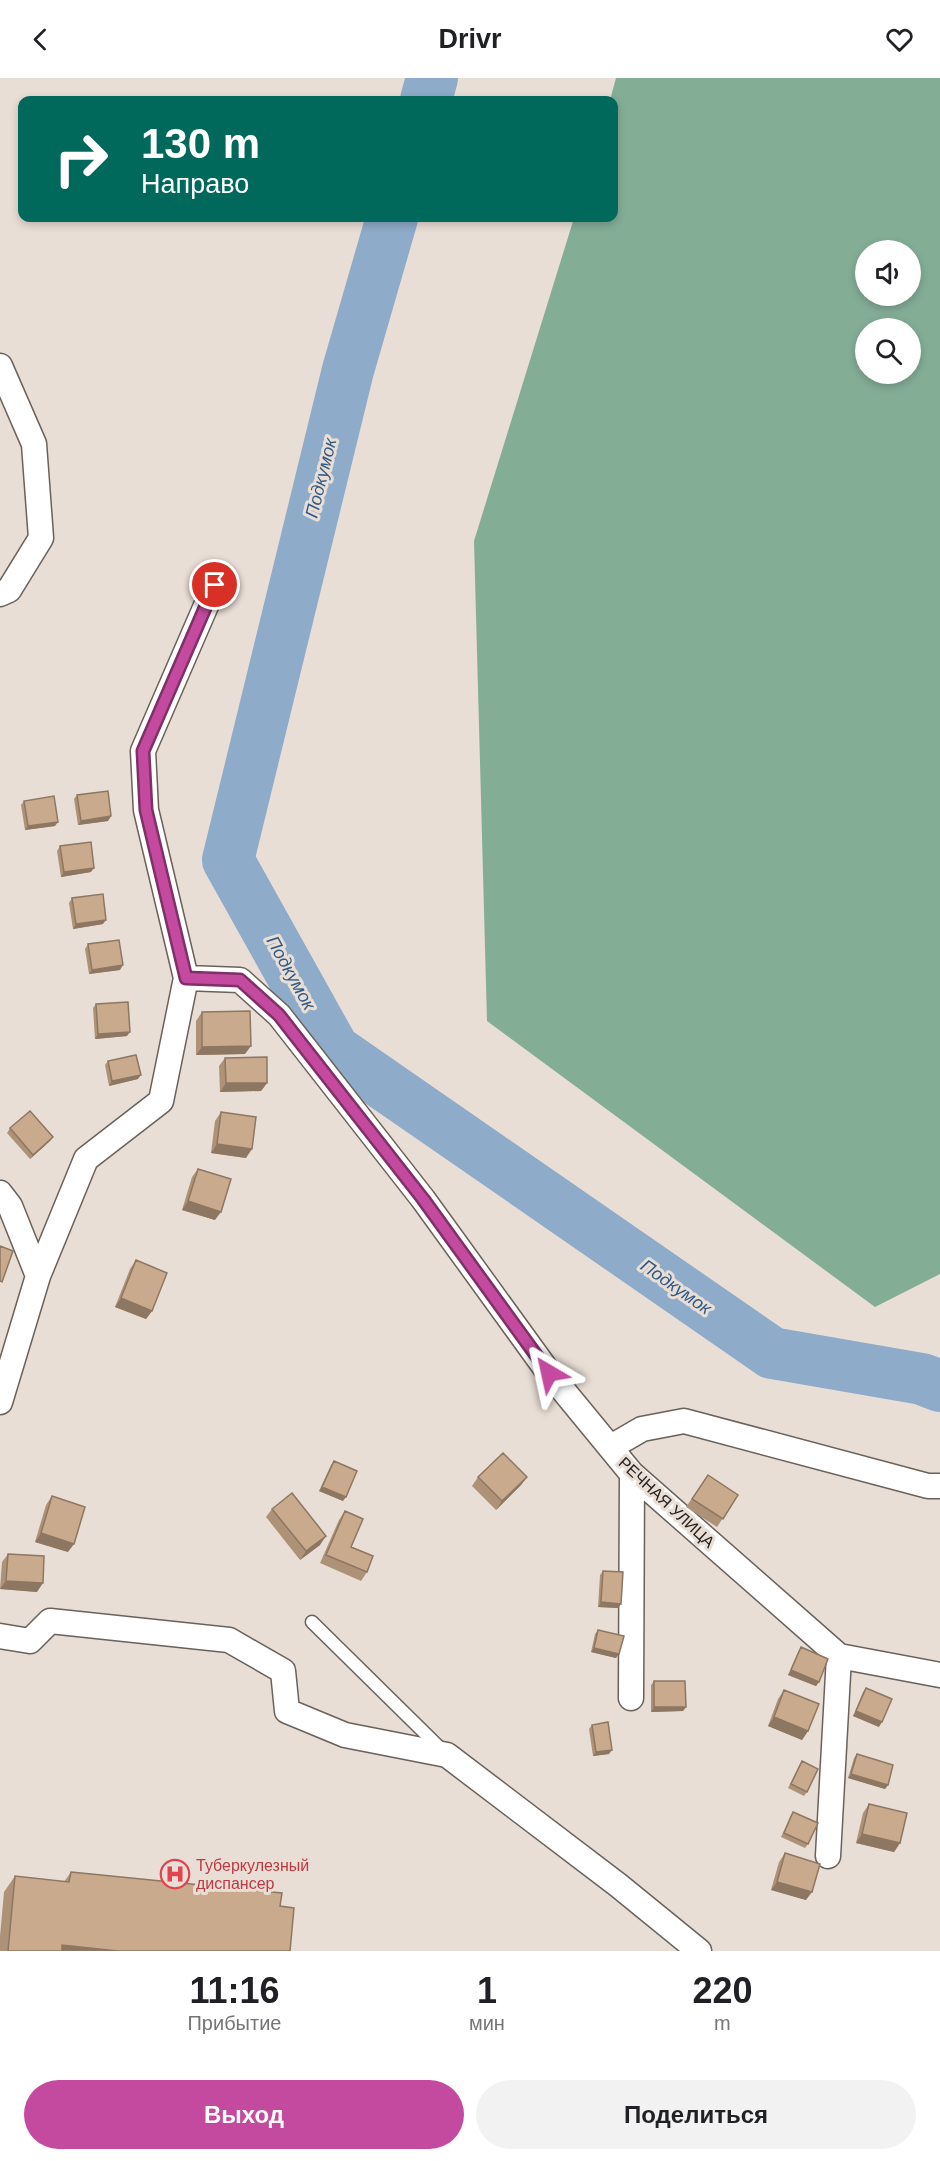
<!DOCTYPE html>
<html lang="ru">
<meta charset="utf-8">
<style>
body{margin:0;font-family:Helvetica,sans-serif;background:#f2f2f2;color:#202124;height:100vh;display:flex;flex-direction:column;font-size:22px;white-space:nowrap}
*{box-sizing:border-box;margin:0}
p{font-size:20px;color:#757577}
.icon{flex:none;width:33px;height:33px;fill:none;stroke:currentColor;stroke-width:2;stroke-linecap:round;stroke-linejoin:round}
.map{position:relative;height:1873px;overflow:hidden}
.sheet{display:flex;flex-direction:column;background:#fff;flex:1}
.sheet>*{flex:none}
.top-card{position:absolute;left:18px;top:18px;width:600px;height:126px;border-radius:12px;box-shadow:0 3px 9px #0003;background:#00695c;color:#fff;overflow:hidden}
.controls{position:absolute;left:855px;top:162px;display:grid;gap:12px}
.controls a{display:grid;place-items:center;width:66px;height:66px;border-radius:50%;background:#fff;box-shadow:0 3px 9px #0003;font-size:30px}
.pin{position:absolute;display:grid;place-items:center;width:51px;height:51px;color:#fff;margin:-26px;border:3px solid #fff;border-radius:50%;box-shadow:0 2px 6px #0007}
.me{position:absolute;width:66px;margin:-33px;rotate:324deg;stroke-linejoin:round;filter:drop-shadow(0 0 4px #0008)}
.turn{display:flex;align-items:center;gap:21px;height:126px;padding:0 24px;font-size:27px}
.turn .icon{width:78px;height:78px;stroke-width:2.5}
.turn b{display:block;font-size:42px;line-height:51px}
.eta{display:flex;justify-content:space-evenly;align-items:center;height:102px;text-align:center}
.eta b{font-size:36px;font-weight:800;line-height:42px}
.cta{display:flex;gap:12px;margin-top:auto;padding:12px 24px}
.cta a{flex:1;height:69px;border-radius:36px;background:#c34a9e;color:#fff;font-size:24px;font-weight:800;line-height:69px;text-align:center}
.cta a+a{background:#f2f2f2;color:#202124}
header{display:flex;justify-content:space-between;align-items:center;height:78px;padding:0 24px;background:#fff;font-size:27px;font-weight:800}
.map>svg:first-child{display:block}
.forest{fill:#84ad96;fill-rule:evenodd}
.lines{fill:none;stroke-linecap:round;stroke-linejoin:round}
.river{stroke:#8eabca;stroke-width:52}
.lane-casing{stroke:#6a615a;stroke-width:15}
.street-casing{stroke:#6a615a;stroke-width:27}
.lane{stroke:#fff;stroke-width:12}
.street{stroke:#fff;stroke-width:24}
.wall{fill:#ae9278}
.shaded-wall{fill:#8d7762}
.building{fill:#caaa8c;stroke:#8d7762;stroke-width:1.5}
.route-casing{stroke:#7f3067;stroke-width:15}
.route{stroke:#c34a9e;stroke-width:10}
.labels{text-anchor:middle;stroke-width:6;stroke-linejoin:round;paint-order:stroke}
.street-label{font-size:16px;fill:#25211e;stroke:#e9ded5}
.health-label{font-size:16px;fill:#be3a42;stroke:#e9ded5;text-anchor:start}
.water-label{font-size:18px;font-style:italic;fill:#305a85;stroke:#e9ded5}
</style>
<header><svg class="icon" aria-label="back" viewBox="0 0 24 24"><path d="M15 5l-7 7 7 7"/></svg>Drivr<svg class="icon" aria-label="heart" viewBox="0 0 24 24"><path d="M12 20l-8-8c-3-5 5-10 8-4 3-6 11-1 8 4z"/></svg></header>
<div class="map">
<svg width="940" height="1873" viewBox="0 0 940 1873">
<rect width="100%" height="100%" fill="#e9ded5"/>
<!-- forest -->
<path class="forest" d="M616,0H940V1196L875,1229L487,943L474,463L574,140H614V22H610ZM866,172H910V218H866ZM866,250H910V296H866Z"/>
<g class="lines">
<!-- river -->
<path class="river" d="M426,22L432,0
M392,140L348,292L228,782L334,972L772,1275L922,1301L940,1308"/>
<!-- lane casing -->
<g class="lane-casing">
<path id="lane" d="M312,1544L444,1674"/>
</g>
<!-- street casing -->
<g class="street-casing">
<path id="street" d="M0,288L34,366L41,460L9,512L0,516
M186,900L240,902L279,937L423,1121L549,1295L632,1396L839,1578L940,1597
M0,1115L10,1128L38,1198
M0,1324L38,1198L86,1081L161,1023L186,900L146,732L143,673L215,507
M611,1369L642,1351L684,1343L928,1408H940
M0,1558L30,1563L50,1543L229,1562L283,1593L287,1633L345,1657L447,1677L618,1807L699,1873
M631,1620L632,1396
M828,1778L839,1578"/>
</g>
<!-- lane -->
<use href="#lane" class="lane"/>
<!-- street -->
<use href="#street" class="street"/>
</g>
<!-- wall -->
<path class="wall" d="M77,717L111,738L108,743L78,747L74,721Z
M24,723L55,748L25,752L21,727Z
M60,768L91,794L61,799L57,773Z
M72,820L103,846L73,851L69,825Z
M88,866L120,892L89,896L85,871Z
M96,926L127,958L95,961L93,930Z
M202,934L245,976L196,977V943Z
M225,980L267,1005L261,1013L220,1014L219,988Z
M108,983L138,1001L109,1008L105,987Z
M221,1034L246,1080L211,1075L215,1043Z
M10,1050L50,1063L30,1081L7,1055Z
M198,1091L215,1142L182,1132L192,1099Z
M136,1182L152,1233L146,1241L115,1229L130,1191Z
M334,1383L343,1423L319,1413L331,1387Z
M708,1397L738,1417L717,1449L686,1429Z
M478,1399H527L521,1407L496,1432L472,1408Z
M52,1418L68,1474L35,1464L46,1427Z
M272,1431L320,1467L300,1482L266,1439Z
M345,1433L351,1469L367,1494L361,1503L320,1485L339,1442Z
M8,1476L37,1514L0,1511L2,1484Z
M603,1493L621,1526L618,1530L598,1529L600,1497Z
M598,1552L616,1580L591,1574L595,1556Z
M801,1569L819,1604L816,1608L788,1597L798,1574Z
M654,1603L686,1629L683,1633L651,1634V1607Z
M866,1610L879,1649L853,1638L863,1614Z
M784,1612L808,1653L802,1662L768,1648L778,1621Z
M592,1647L609,1676L593,1678L589,1651Z
M857,1676L888,1707L885,1711L848,1700L854,1680Z
M802,1683L807,1714L804,1718L788,1710L799,1688Z
M869,1726L900,1765L894,1774L856,1765L863,1735Z
M793,1734L808,1766L805,1770L781,1759L790,1739Z
M785,1775L806,1822L771,1812L779,1784Z
M71,1794L280,1828L290,1873H0V1858L4,1814L15,1798L64,1804Z"/>
<!-- shaded-wall -->
<path class="shaded-wall" d="M111,738L108,743L78,747L81,743Z
M58,744L55,748L25,752L28,748Z
M94,790L91,794L61,799L64,794Z
M106,842L103,846L73,851L76,846Z
M123,887L120,892L89,896L92,892Z
M130,954L127,958L95,961L98,956Z
M251,968L245,976L196,977L202,969Z
M141,997L138,1001L109,1008L112,1003Z
M226,1005H267L261,1013L220,1014Z
M53,1059L50,1063L30,1081L33,1077Z
M217,1066L252,1071L246,1080L211,1075Z
M188,1123L221,1134L215,1142L182,1132Z
M121,1220L152,1233L146,1241L115,1229Z
M527,1399L521,1407L496,1432L502,1423Z
M322,1409L346,1419L343,1423L319,1413Z
M41,1455L74,1466L68,1474L35,1464Z
M326,1458L320,1467L300,1482L306,1473Z
M6,1503L43,1505L37,1514L0,1511Z
M601,1524L621,1526L618,1530L598,1529Z
M594,1570L619,1576L616,1580L591,1574Z
M791,1592L819,1604L816,1608L788,1597Z
M654,1629H686L683,1633L651,1634Z
M856,1633L882,1644L879,1649L853,1638Z
M774,1639L808,1653L802,1662L768,1648Z
M612,1672L609,1676L593,1678L596,1674Z
M851,1696L888,1707L885,1711L848,1700Z
M862,1756L900,1765L894,1774L856,1765Z
M777,1804L812,1814L806,1822L771,1812Z
M62,1867L118,1873H58Z"/>
<!-- building -->
<path class="building" d="M108,713L111,738L81,743L77,717Z
M54,718L58,744L28,748L24,723Z
M91,764L94,790L64,794L60,768Z
M103,816L106,842L76,846L72,820Z
M119,862L123,887L92,892L88,866Z
M128,924L130,954L98,956L96,926Z
M250,933L251,968L202,969V934Z
M136,977L141,997L112,1003L108,983Z
M267,979V1005H226L225,980Z
M30,1033L53,1059L33,1077L10,1050Z
M221,1034L256,1039L252,1071L217,1066Z
M198,1091L231,1101L221,1134L188,1123Z
M0,1168L13,1173L2,1204L0,1203Z
M136,1182L167,1195L152,1233L121,1220Z
M503,1375L527,1399L502,1423L478,1399Z
M334,1383L357,1393L346,1419L322,1409Z
M708,1397L738,1417L723,1441L692,1421Z
M292,1415L326,1458L306,1473L272,1431Z
M52,1418L85,1429L74,1466L41,1455Z
M345,1433L363,1441L351,1469L373,1478L367,1494L326,1477Z
M8,1476L44,1478L43,1505L6,1503Z
M603,1493L623,1494L621,1526L601,1524Z
M598,1552L624,1558L619,1576L594,1570Z
M801,1569L828,1581L819,1604L791,1592Z
M654,1603H685L686,1629H654Z
M866,1610L892,1621L882,1644L856,1633Z
M784,1612L819,1626L808,1653L774,1639Z
M608,1644L612,1672L596,1674L592,1647Z
M857,1676L893,1687L888,1707L851,1696Z
M802,1683L818,1691L807,1714L791,1706Z
M869,1726L907,1735L900,1765L862,1756Z
M793,1734L818,1745L808,1766L784,1755Z
M785,1775L820,1786L812,1814L777,1804Z
M71,1794L282,1815L280,1828L294,1830L290,1873H118L62,1867V1873H8L15,1798L69,1804Z"/>
<g class="lines">
<!-- route casing -->
<g class="route-casing">
<path id="route" d="M215,507L143,673L146,732L186,900L240,902L279,937L293,955L423,1121L549,1295"/>
</g>
<!-- route -->
<use href="#route" class="route"/>
</g>
<!-- icons -->
<defs>
<g id="hospital-ring" transform="scale(1.5)"><circle r="9.5" fill="#e9ded5" stroke="#e0444e" stroke-width="1.5"/><path d="M-5-5h3v3.5h4V-5h3V5h-3V1.5h-4V5h-3Z" fill="#e0444e"/></g>
</defs>
<g fill-rule="evenodd">
<use href="#hospital-ring" x="175" y="1796"/>
</g>
<g class="labels">
<!-- street labels -->
<g class="street-label">
<text transform="translate(667 1424) rotate(43)" y="6">РЕЧНАЯ УЛИЦА</text>
</g>
<!-- health labels -->
<g class="health-label">
<text x="196" y="1793">Туберкулезный<tspan x="196" dy="18">диспансер</tspan></text>
</g>
<!-- water labels -->
<g class="water-label">
<text transform="translate(321 400) rotate(-76)" y="6">Подкумок</text>
<text transform="translate(291 895) rotate(61)" y="6">Подкумок</text>
<text transform="translate(676 1209) rotate(35)" y="6">Подкумок</text>
</g>
</g>
</svg>
<div class="controls">
<a><svg class="icon" aria-label="sound" viewBox="0 0 24 24"><path d="M4 9h4l5-4v14l-5-4H4zM17 9q2 3 0 6"/></svg></a>
<a><svg class="icon" aria-label="search" viewBox="0 0 24 24"><circle cx="10" cy="10" r="6"/><path d="M15 15l6 6"/></svg></a>
</div>
<div class="pin" style="left:215px;top:507px;background:#d93025"><svg class="icon" aria-label="arrive" viewBox="0 0 24 24"><path d="M6 21V4h12l-3 4 3 4H6"/></svg></div>
<svg class="me" style="left:549px;top:1295px" viewBox="-20 -20 40 40"><path d="M0-17L14 15 0 8-14 15z" fill="#c34a9e" stroke="#fff" stroke-width="4"/></svg>
<div class="top-card">
<div class="turn"><svg class="icon" aria-label="right" viewBox="0 0 24 24"><path d="M7 20v-9h11M14 6l5 5-5 5"/></svg><div><b>130 m</b>Направо</div></div>
</div>
</div>
<section class="sheet">
<div class="eta">
<div><b>11:16</b><p>Прибытие</p></div>
<div><b>1</b><p>мин</p></div>
<div><b>220</b><p>m</p></div>
</div>
<div class="cta"><a>Выход</a><a>Поделиться</a></div>
</section>
